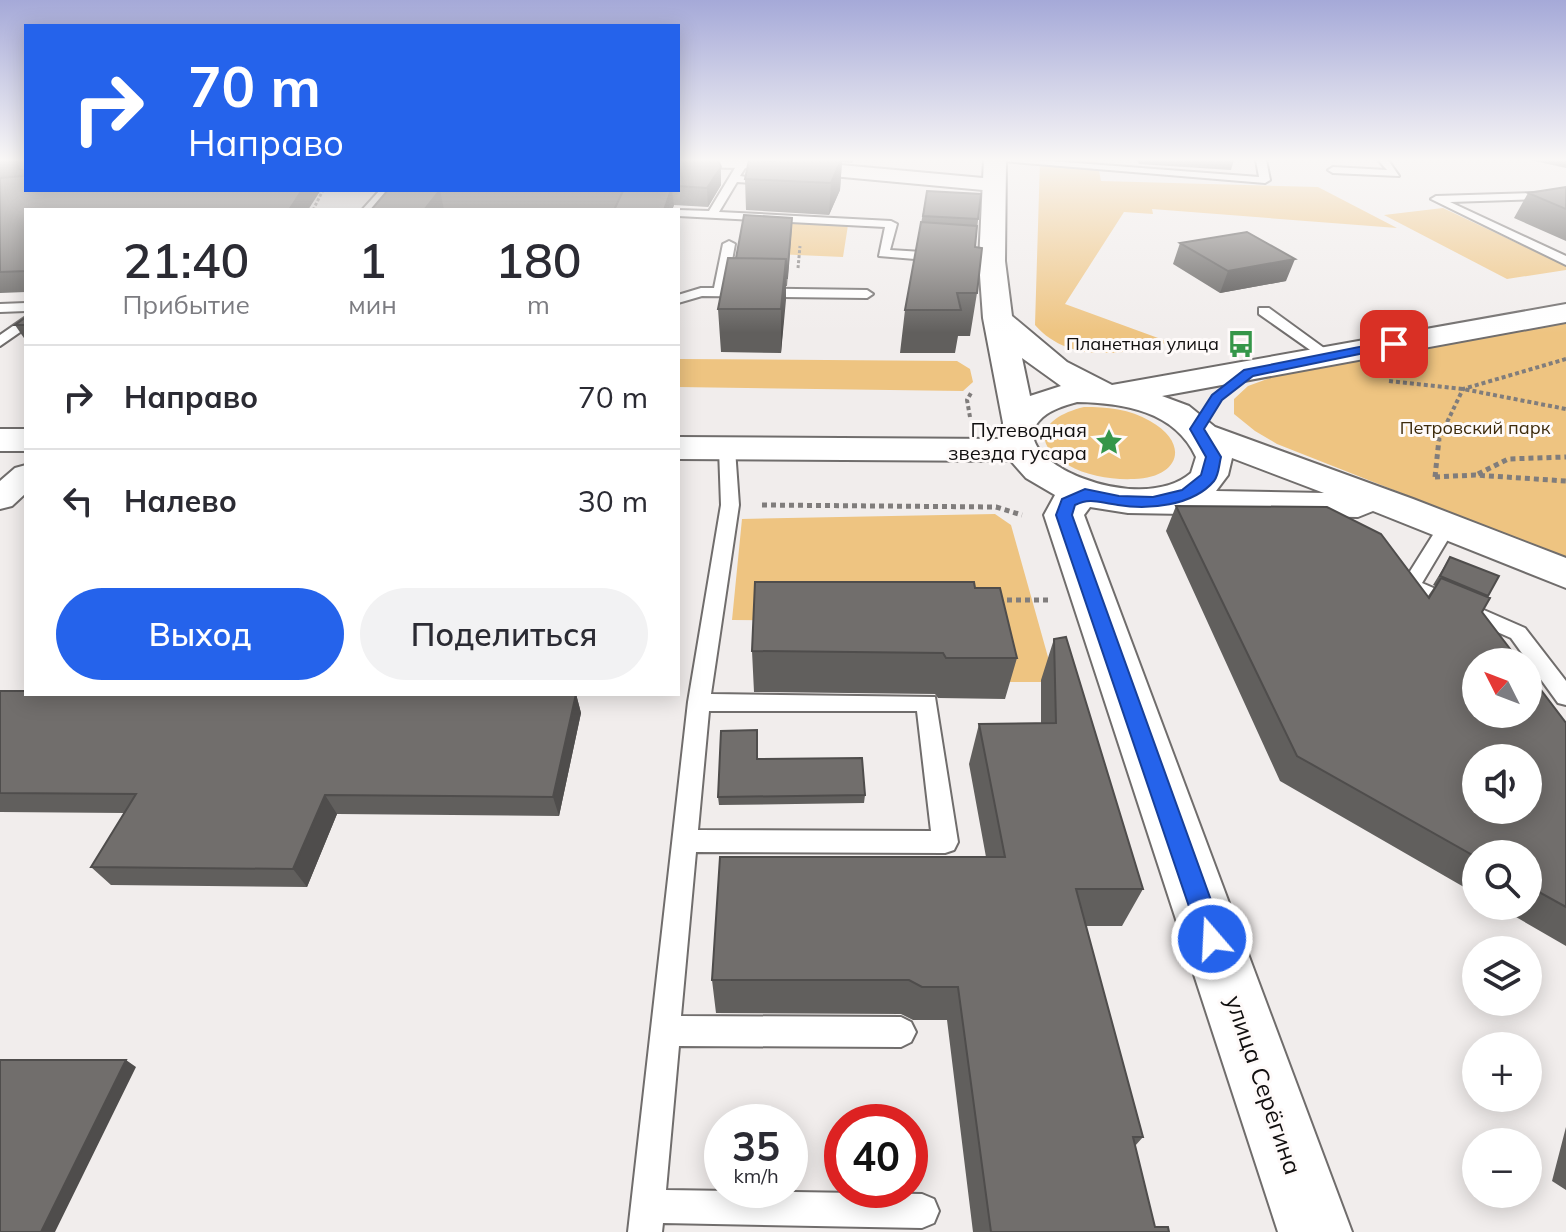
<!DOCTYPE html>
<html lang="ru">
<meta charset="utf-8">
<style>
body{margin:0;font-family:Mulish,sans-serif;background:#f2f2f3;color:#2b2b33;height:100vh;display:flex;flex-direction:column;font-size:30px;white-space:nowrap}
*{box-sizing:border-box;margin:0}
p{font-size:26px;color:#7c7c81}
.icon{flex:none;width:44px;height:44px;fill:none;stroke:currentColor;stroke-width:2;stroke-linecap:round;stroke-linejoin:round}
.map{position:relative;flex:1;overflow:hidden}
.side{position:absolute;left:24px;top:208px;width:656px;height:488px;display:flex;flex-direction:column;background:#fff;border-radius:0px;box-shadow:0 4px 20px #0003}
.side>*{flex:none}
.guide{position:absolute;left:24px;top:24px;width:656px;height:168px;border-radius:0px;box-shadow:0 4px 20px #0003;background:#2563eb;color:#fff;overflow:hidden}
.needle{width:52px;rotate:312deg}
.buttons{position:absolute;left:1462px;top:648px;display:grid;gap:16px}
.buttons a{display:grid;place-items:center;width:80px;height:80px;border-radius:50%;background:#fff;box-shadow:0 4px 20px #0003;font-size:40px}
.speed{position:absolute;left:704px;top:1104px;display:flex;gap:16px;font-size:40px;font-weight:700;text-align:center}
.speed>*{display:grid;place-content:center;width:104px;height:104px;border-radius:50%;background:#fff;box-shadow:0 4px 20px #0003;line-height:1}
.speed small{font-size:20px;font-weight:400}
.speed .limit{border:12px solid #d22;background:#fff;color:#111}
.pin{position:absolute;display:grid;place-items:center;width:68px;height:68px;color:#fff;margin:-34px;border-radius:16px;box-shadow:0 4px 12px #0006}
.me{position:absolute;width:88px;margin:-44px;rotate:341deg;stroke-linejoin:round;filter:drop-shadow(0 0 6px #0008)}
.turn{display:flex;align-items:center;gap:28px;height:168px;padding:0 32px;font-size:36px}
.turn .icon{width:104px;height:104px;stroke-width:2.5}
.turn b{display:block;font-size:56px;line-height:68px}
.eta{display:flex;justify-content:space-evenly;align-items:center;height:136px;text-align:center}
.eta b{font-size:48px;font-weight:600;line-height:56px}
.action{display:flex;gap:16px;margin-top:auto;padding:16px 32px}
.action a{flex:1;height:92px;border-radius:48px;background:#2563eb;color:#fff;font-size:32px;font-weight:600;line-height:92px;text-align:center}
.action a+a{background:#f2f2f3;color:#2b2b33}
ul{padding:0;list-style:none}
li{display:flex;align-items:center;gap:24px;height:104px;padding:0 32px;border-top:2px solid #e1e1e2}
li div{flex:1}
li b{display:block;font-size:30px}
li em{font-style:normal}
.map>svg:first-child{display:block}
.green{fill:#eec481}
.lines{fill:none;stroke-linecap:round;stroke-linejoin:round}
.service-casing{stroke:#706d6c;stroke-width:4}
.minor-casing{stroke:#706d6c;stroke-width:4}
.tertiary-casing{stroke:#706d6c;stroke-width:4}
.path-far2{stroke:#807d7c;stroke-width:3;stroke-dasharray:3 2;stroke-linecap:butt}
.path-far1{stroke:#807d7c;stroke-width:4;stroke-dasharray:4 3;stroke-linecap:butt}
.path{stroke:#807d7c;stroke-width:5;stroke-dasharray:5 4;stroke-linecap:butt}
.service{fill:#fff;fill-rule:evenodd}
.minor{fill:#fff;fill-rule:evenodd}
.tertiary{fill:#fff;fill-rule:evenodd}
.wall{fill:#615f5d}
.shaded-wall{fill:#4f4d4c}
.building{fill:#716e6c;stroke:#4f4d4c;stroke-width:2;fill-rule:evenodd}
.route{fill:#2563eb;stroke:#184099;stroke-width:2}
.labels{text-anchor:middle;stroke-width:6;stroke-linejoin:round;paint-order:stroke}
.far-poi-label{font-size:18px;fill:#110f0f;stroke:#fefaf9;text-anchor:end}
.far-park-label{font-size:18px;fill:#3d2b0c;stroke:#fefaf9}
.poi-label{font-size:20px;fill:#110f0f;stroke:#fefaf9;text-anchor:end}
.near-street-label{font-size:24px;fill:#110f0f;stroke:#fefaf9}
</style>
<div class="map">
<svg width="1566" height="1232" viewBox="0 0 1566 1232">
<rect width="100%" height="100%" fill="#f1edec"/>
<!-- green -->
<path class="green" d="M1040,160H1097L1101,181L1318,187L1397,228L1152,209L1153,214L1124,212L1065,304L1169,342C1125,355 1069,364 1035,325Z
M1443,208L1566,266V270L1507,279L1384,215Z
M784,222L848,225L843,257L775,254Z
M1566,323V558L1277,444L1255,431L1234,414V399L1248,386L1289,371Z
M679,359L957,361L970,369L973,382L963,391L678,387Z
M1084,407C1107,407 1130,409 1150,421C1191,444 1179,478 1134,479C1112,480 1087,476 1068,465C1026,440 1046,416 1084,407Z
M995,514L1011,525L1055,682H1007L991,622L732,620L742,519Z"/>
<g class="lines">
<!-- service casing -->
<g class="service-casing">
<path id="service" d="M990,160H1037L1259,177L1256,160H1266L1270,180L1265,183Z
M1378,160H1388L1399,176L1333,173L1328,170L1333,167L1387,170Z
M740,165L745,168L740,176L774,181L769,184L737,182L719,212L891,221L897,224L890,250L939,253L945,257L939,261L879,256L885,227L678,216V210L709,211L735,168Z
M380,190H391L373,210H362Z
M1566,192V198L1450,202L1566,256V265L1431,199L1436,196Z
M729,241L735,244L727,288L867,290L873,294L867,298L702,296L678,303V295L701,288H714L723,244Z
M26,303V311L0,312V304Z
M1259,308H1269L1335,356L1328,360L1323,359L1259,314Z
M26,317V328L0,346V335Z
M727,444L735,449L739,505L711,694L935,697L958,842L954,850L945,853L696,852L681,1016L901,1017L911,1022L916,1032L911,1042L901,1047L679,1046L666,1190L922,1194L934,1199L939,1211L934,1223L922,1228L663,1223L662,1232H628L688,702L721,505L719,449ZM709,711H917L931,831L698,830Z
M1447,520L1456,526L1422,583L1525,628L1566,681V705L1558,703L1511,638L1404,591L1401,586L1404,581L1441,522Z"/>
</g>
<!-- minor casing -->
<g class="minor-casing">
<path id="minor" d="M678,160H786L994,179L1004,185L994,191L745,168L678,167Z
M26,465V493L12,506L0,509V481L15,468Z"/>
</g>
<!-- tertiary casing -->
<g class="tertiary-casing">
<path id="tertiary" d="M984,160H1006L1005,261L1012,316L1067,362L1112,385L1566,304V322L1162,396L1189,406L1215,427L1413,499L1566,558V588L1373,511L1358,517L1128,513L1090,507L1084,515L1352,1232H1278L1044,515L1055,495L1026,478L1011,461L678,459V437L1000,439L1003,423L983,318L979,261ZM1022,358L1061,386L1030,396ZM1077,402C1124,403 1175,411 1196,457L1191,473C1139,518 1004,459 1039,421C1048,410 1064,406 1077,402ZM1232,458L1324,493L1216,491L1228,475Z
M0,429H26V451H0Z"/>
</g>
<!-- path-far2 -->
<path class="path-far2" d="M313,210L323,190
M798,268L800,246"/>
<!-- path-far1 -->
<path class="path-far1" d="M1389,381L1463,389L1566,409
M970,417L967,400L971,393
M1438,441L1463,389L1566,359"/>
<!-- path -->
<path class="path" d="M1478,474L1508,459L1566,457
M1435,477L1439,439
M1435,477L1475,475L1566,481
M762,505L996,507L1022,515
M998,600H1048"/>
<!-- service -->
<use href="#service" class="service"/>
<!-- minor -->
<use href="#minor" class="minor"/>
<!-- tertiary -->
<use href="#tertiary" class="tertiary"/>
</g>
<!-- wall -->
<path class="wall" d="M0,160H26V292L0,293Z
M678,160L721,167V185L708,207L674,205L672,210L445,209L388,190H678Z
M776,160H854L852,163L842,162L840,190L829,215L746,210L745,179Z
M1137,160H1234L1231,170L1139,164Z
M1530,160H1566V168Z
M1566,187V241L1514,218L1528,193Z
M927,191L981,194L975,247L977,293L970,336H958L955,353H900L905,310Z
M792,225L787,286H786L781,353L721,352L718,309L736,258Z
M1180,243L1286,281L1220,293L1173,264Z
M26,317V341L15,325Z
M1176,506L1428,596L1435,586L1433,585L1450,557L1487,597L1482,612L1566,723V946L1497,906H1528V854H1476V894L1280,781L1166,531Z
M975,588L1017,658L1005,699L938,698L935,694L754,692L752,651Z
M1054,639L1143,889L1122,926H1086L1143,1137L1135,1146L1155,1227L1169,1232H973L947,1020H913L901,1014L716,1013L712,980L986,857L969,764L979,724L1041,723V680Z
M0,691L576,694L581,713L559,816L337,814L307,887L111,885L91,867L125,813L0,812Z
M757,759L865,795L864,803L719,805L718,797Z
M1566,1127V1190L1552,1181Z"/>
<!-- shaded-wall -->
<path class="shaded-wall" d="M842,160L840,190L829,215L831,183Z
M721,167V185L708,207L707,188Z
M302,190H321L308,210H289Z
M440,190L444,210H424Z
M671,190H672L674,205L672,210H664Z
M786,259V300L781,353V309Z
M1295,259L1286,281L1220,293L1228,271Z
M576,694L581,713L559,816L553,797Z
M325,795L337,814L307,887L293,869Z
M126,1060L136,1067L55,1232H41Z"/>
<!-- building -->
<path class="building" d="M16,160H26V190H302L289,210H26V271L0,272V178L23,176L25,171L19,169Z
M678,160H718L721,167L707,188L678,186Z
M749,160L775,161L776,160H841L831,183L745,179Z
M1566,187V209L1528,193Z
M388,190H671L664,210H614L623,191L440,190L424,210H371Z
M927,191L981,194L978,219L923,216Z
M744,215L792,218L787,278H786V259L736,258Z
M921,222L977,226L975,247L982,248L977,293H957L961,310H905Z
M1247,232L1295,259L1228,271L1180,243Z
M728,258L786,259L781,309H718Z
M26,317V325H15Z
M1176,506L1327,507L1381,534L1429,598L1441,578L1490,598L1482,612L1520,662H1476V714H1528V673L1566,723V907L1528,886V854H1476V857L1297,756ZM1476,758H1528V810H1476Z
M1450,557L1499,576L1488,596L1440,576Z
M755,582H974L975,588H1000L1017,658H946L943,653L752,651Z
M1066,637L1143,889H1076L1143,1137H1133L1155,1227H1168L1169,1232H991L958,987H922L909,980H712L720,857H1005L979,724L1056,723L1054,639Z
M0,691H26V694H576L553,797L325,795L293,869L91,867L136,794L0,793Z
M757,730V759L862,758L865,795L718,797L721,731Z
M0,1060H126L41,1232H0Z"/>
<!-- sky -->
<linearGradient id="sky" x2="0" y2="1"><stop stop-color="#a5a9d8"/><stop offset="0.48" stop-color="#f9f7f6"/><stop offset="1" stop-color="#f9f7f6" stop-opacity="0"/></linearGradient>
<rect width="1566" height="333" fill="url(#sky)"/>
<!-- route -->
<path class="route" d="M1394,340L1400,344L1398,346L1253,376L1222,400L1204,429L1221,457C1219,464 1219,475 1214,481C1193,506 1148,510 1118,505C1100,503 1091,497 1075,505L1072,515L1225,939L1221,948L1212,951L1203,948L1200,939L1056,515L1062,499L1085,489L1119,496L1153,497L1182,490L1201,475L1206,457L1190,429L1212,395L1244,370Z"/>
<!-- icons -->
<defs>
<g id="bus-bare" transform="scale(2.16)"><path d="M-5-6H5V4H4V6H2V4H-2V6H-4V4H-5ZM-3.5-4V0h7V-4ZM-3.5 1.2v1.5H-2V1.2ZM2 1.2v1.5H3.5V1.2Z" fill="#359649" stroke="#fefaf9" stroke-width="2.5" paint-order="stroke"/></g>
<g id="sight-bare" transform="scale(2.16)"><path d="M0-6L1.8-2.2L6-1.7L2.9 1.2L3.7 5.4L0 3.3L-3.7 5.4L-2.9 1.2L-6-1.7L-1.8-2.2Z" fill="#359649" stroke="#fefaf9" stroke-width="2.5" paint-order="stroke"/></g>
</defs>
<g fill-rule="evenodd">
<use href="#bus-bare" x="1241" y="344"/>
<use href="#sight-bare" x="1109" y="442"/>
</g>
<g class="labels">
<!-- far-poi labels -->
<g class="far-poi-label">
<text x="1219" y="350">Планетная улица</text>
</g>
<!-- far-park labels -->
<g class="far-park-label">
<text x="1475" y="434">Петровский парк</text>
</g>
<!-- poi labels -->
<g class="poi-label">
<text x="1087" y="437">Путеводная<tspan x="1087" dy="23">звезда гусара</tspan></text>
</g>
<!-- near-street labels -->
<g class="near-street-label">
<text transform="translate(1263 1085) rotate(71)" y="8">улица Серёгина</text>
</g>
</g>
</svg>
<div class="buttons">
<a><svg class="needle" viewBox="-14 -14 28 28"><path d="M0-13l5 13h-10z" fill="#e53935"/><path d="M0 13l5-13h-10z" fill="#7c7c81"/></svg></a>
<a><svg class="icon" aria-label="sound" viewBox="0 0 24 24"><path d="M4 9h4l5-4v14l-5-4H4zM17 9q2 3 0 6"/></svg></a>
<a><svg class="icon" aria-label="search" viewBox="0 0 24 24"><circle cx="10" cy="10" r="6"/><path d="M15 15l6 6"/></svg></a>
<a><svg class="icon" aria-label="layers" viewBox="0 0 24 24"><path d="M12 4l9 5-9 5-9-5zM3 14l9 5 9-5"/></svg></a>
<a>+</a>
<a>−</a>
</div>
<div class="speed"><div>35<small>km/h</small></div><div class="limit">40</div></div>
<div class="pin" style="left:1394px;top:344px;background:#d93025"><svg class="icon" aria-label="arrive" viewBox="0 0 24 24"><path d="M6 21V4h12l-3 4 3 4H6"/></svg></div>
<svg class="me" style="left:1212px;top:939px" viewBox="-20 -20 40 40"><circle r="17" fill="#2563eb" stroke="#fff" stroke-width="3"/><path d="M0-11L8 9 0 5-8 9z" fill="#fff"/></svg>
<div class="guide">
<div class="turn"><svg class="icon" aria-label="right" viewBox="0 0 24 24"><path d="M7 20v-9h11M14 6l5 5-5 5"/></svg><div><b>70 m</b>Направо</div></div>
</div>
<section class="side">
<div class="eta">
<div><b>21:40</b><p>Прибытие</p></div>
<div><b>1</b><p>мин</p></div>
<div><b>180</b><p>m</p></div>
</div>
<ul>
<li><svg class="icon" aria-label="right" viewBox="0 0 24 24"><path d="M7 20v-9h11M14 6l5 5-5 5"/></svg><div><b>Направо</b></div><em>70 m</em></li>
<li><svg class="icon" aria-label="left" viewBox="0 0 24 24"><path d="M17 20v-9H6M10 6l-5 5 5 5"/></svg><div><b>Налево</b></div><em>30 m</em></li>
</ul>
<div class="action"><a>Выход</a><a>Поделиться</a></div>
</section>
</div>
